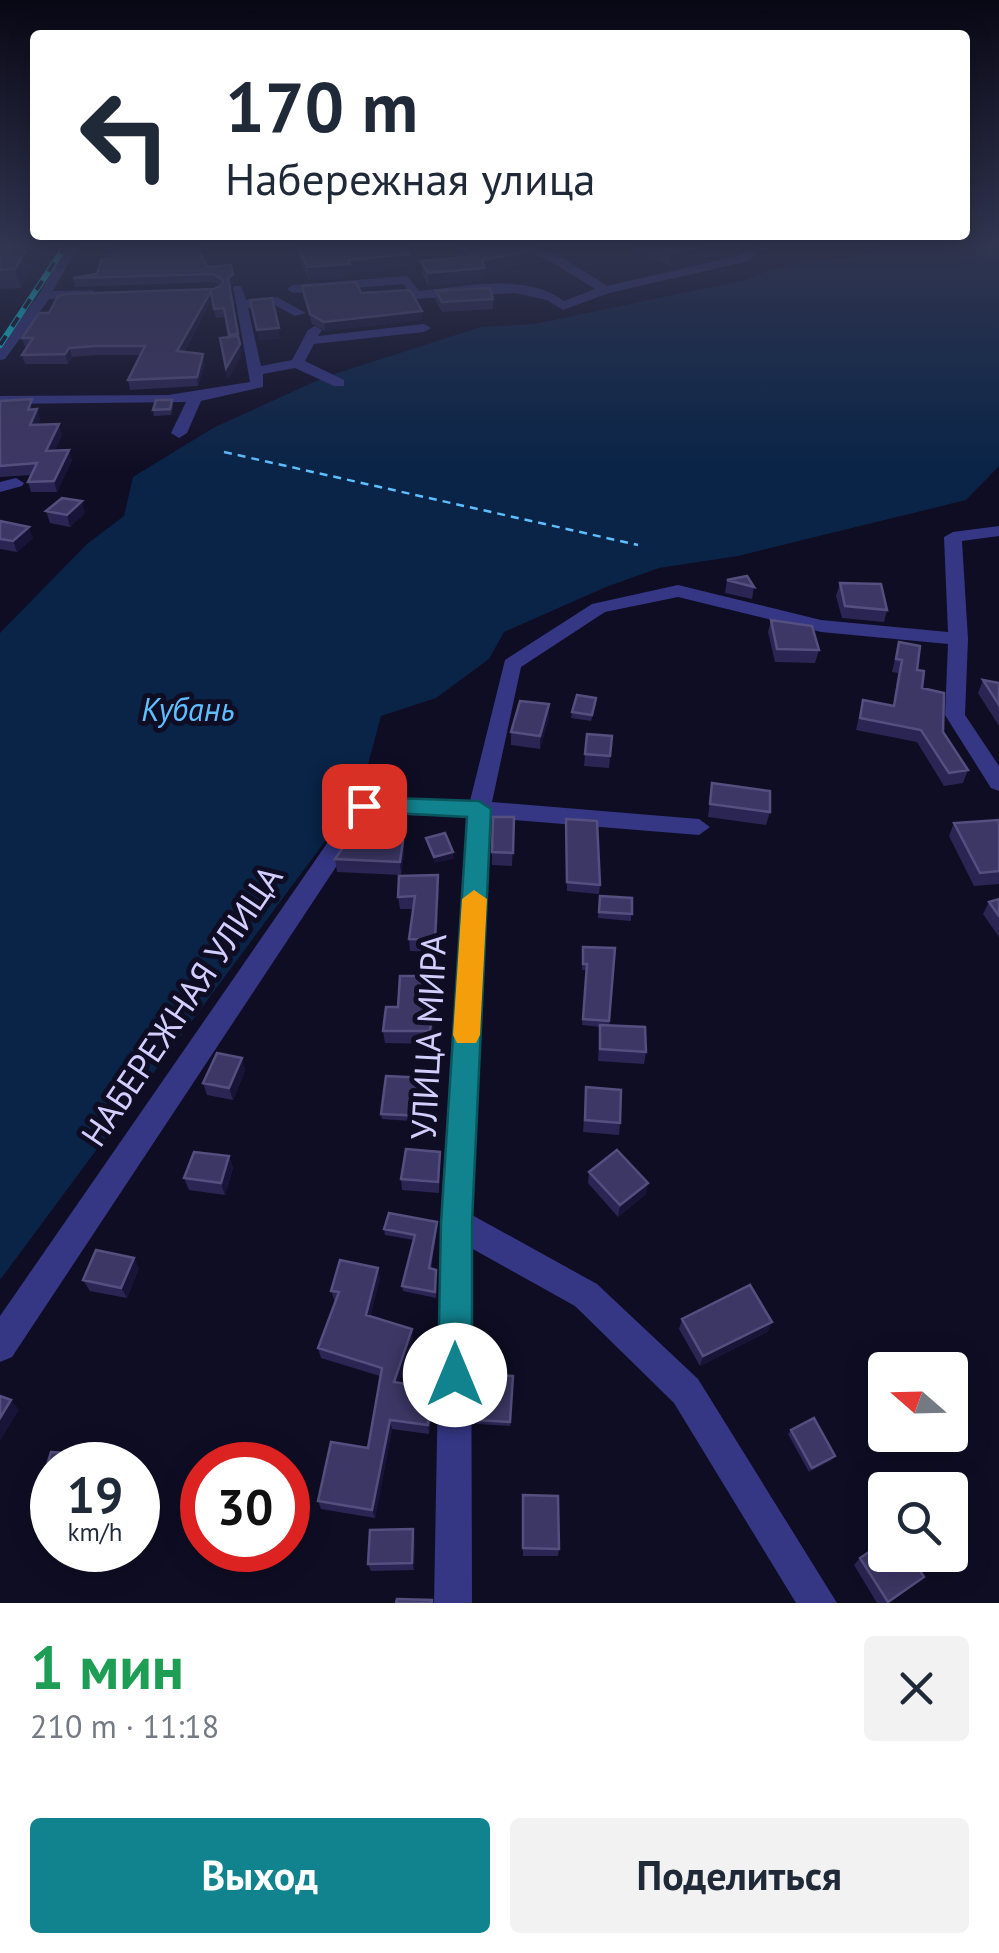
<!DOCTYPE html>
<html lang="ru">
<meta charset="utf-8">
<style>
body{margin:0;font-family:"PT Sans",sans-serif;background:#f2f2f3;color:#1f2937;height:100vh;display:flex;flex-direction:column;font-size:38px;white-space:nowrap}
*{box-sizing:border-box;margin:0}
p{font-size:32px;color:#747a83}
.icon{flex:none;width:55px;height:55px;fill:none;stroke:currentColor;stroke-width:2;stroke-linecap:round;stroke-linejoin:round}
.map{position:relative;height:1603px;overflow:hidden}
.panel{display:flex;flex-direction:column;background:#fff;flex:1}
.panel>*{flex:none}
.guide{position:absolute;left:30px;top:30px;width:940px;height:210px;border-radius:10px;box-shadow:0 5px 25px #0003;background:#fff;color:#1f2937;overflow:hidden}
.needle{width:65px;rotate:290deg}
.controls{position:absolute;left:868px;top:1352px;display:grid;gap:20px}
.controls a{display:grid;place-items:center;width:100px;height:100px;border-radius:10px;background:#fff;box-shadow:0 5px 25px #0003;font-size:50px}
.speed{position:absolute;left:30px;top:1442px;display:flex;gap:20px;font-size:50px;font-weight:700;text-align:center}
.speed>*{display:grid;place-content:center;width:130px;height:130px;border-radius:50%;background:#fff;box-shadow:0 5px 25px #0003;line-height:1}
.speed small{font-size:25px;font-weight:400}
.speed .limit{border:15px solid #d22;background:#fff;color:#111}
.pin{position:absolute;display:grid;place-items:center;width:85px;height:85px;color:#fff;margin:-42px;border-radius:20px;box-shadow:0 5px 15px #0006}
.me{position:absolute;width:110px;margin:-55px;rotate:0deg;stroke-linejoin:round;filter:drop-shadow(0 0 8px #0008)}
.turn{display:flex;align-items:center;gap:35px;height:210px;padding:0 30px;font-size:45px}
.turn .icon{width:130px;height:130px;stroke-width:2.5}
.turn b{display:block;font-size:70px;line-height:85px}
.round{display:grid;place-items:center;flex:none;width:105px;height:105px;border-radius:10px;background:#f2f2f3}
.head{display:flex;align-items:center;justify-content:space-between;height:170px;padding:0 30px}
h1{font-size:60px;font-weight:600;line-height:75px;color:#1e9e55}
.cta{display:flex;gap:20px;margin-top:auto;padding:20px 30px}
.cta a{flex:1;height:115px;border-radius:10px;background:#11838f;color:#fff;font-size:40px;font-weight:600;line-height:115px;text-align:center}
.cta a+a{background:#f2f2f3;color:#1f2937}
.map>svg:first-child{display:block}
.water{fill:#092447}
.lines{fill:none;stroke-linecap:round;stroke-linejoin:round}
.ferry{stroke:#5dbfff;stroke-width:2.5;stroke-dasharray:8 6;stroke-linecap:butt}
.minor{fill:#353785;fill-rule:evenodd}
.rail-casing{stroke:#00f2fa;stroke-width:6}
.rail{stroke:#0f0d24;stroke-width:4;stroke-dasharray:11;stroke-linecap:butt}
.wall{fill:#2b2553}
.shaded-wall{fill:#181438}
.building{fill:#3d3765;stroke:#544f7e;stroke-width:2.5}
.route{fill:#11838f;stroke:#0b555d;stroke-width:2.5}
.slow{fill:#f59e0b}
.labels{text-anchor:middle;stroke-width:10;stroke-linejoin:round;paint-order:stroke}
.water-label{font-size:32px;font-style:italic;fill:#5dbfff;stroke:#0f0d24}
.near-street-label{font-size:35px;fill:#d2cfff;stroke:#0f0d24}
</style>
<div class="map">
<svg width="999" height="1603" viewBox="0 0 999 1603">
<rect width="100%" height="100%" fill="#0f0d24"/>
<!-- water -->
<path class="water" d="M884,245H999V466L966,500L738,556L659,568L606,587L504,632L489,659L436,698L381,716L360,794L0,1280V633L87,544L124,516L133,477L213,428L325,377L481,327L535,324L741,281L788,265L864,255Z"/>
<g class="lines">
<!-- ferry -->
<path class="ferry" d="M224,452L638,545"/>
<!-- minor -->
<path class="minor" d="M67,245H79L53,291L92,290L98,294L92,298L49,299L5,359L0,360V347L39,294Z
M515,245C550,245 579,268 607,286L741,255L753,245H767L749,261L609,293L563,310L547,300L515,293L415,299L403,284L293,293L287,289L293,285L407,276L419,291C463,287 526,272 564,301L595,289L555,264Z
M233,286H241L246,300L277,297L306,313L295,316L275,305L248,308L261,366L292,360L308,330L315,326L322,330L318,336L424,324L431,328L424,332L314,344L305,361L344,380V386H334L295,368L263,374V387L201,401L187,433L179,438L171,433L186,402L0,404V396L168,395L250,382Z
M16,478L24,483L22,486L0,492V482Z
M999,526V536L962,541L968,639L965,715L999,766V791L991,788L945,715L948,644L821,632L678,597L605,612L521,667L492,802L699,819L710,827L699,835L490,818L472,1215L597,1284L698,1379L837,1603H796L674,1403L575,1306L471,1248L472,1603H434L441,1223L467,817L371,814L12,1357L0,1362V1316L357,800L470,801L505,660L592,604L678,585L821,620L948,632L944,537L953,532Z"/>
<!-- rail casing -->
<g class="rail-casing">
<path id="rail" d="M0,345L66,245"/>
</g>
<!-- rail -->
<use href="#rail" class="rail"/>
</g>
<!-- wall -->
<path class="wall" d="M0,245H45L21,288L0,289Z
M293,245H404L410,266L351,273V277L309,280Z
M627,245H718L717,255L670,266Z
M463,248L529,251L528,263L484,272V280L428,286L422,273L421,261L463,257Z
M207,267L234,282L229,287L241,355L228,379L220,338L229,337L226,317L216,318L212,299L184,352L205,364L198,386L130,390L128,380L141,355H97L72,357L68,364H25L22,355L27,347H25L22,338L49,313L214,289L220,286L215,282L75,287L73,278L97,274Z
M302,286L361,293L422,320L325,331L312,324L303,296Z
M436,291L493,299V309L442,312L436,301Z
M172,400L173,406L171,415L154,416L153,410Z
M0,401L37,409L40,420L38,425L62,435L55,450L72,460L57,492H31L28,482L31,475L0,477Z
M46,511L85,513L70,527L50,523Z
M0,521L33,538L17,552L0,549Z
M727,580L754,587L752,599L725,593Z
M840,583L887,610L884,622L842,618L836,596Z
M771,620L819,650L815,663L775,662L768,632Z
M899,642L917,670L922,688L943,732L968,770L963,783L944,786L917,742L856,730L863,700L893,706L898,673L892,672Z
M983,680L999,683V726L978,693Z
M549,704V717L540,749L511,745V732Z
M596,704L591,721L571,718L572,712Z
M587,734L612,736L609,768L584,766Z
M712,783L770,812L766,825L708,817Z
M514,817L512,866L492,865V852Z
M999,820V884L974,886L949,836L954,823Z
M566,828L600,885L599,894L567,891Z
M362,833L363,840L403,841L404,854L401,875L337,872L335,859Z
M439,887L436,952L410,951L409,939L413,909H400L398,897Z
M600,896L632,898L631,921L598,918Z
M999,899V937L983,914L989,902Z
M583,947L615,948L609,1025L646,1052L644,1064L598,1061L600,1027L582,1025L586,970H582Z
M438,989L431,1044L385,1043L383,1031L398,1007Z
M245,1070L233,1100L207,1095L203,1083Z
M428,1078L424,1122L382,1119L381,1114Z
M586,1087L620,1123L619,1135L583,1132Z
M440,1152L439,1193L402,1190L401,1179Z
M229,1156L233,1168L225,1195L189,1190L184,1178Z
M589,1172L646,1194L618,1217L588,1183Z
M437,1227L431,1269L436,1270V1298L403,1291L402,1286L414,1240L385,1235L384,1229Z
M139,1268L127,1298L90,1291L83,1280Z
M380,1278L370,1317L413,1339L399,1382L434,1398L429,1434L392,1429L375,1518L321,1509L318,1501L368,1448L380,1376L321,1358L318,1348L335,1302L331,1291Z
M682,1319L772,1322L767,1332L700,1366L679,1329Z
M480,1374L513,1376L510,1426L477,1424Z
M791,1430L832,1460L809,1472L788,1434Z
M51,1452L95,1455L102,1463L101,1465H52V1499H47L39,1491Z
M523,1495L559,1549L558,1556H523Z
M415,1537L414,1570L371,1571L368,1564Z
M860,1558L924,1577L889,1603H877L854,1565Z"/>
<!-- shaded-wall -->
<path class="shaded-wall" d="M29,245H45L21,288L15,269Z
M589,245H608L589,250Z
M707,245H718L717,255L670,266L671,253Z
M529,251L528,263L484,272V280L428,286V273Z
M409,254L410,266L351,273V277L309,280L307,267L349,260Z
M233,274L234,282L229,287L228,278Z
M211,291L212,299L179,360L177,351Z
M422,311V320L325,331L324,322Z
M279,328L280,339L259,341L257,330Z
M240,344L241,355L228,379L226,368Z
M69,348L72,357L68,364L65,354Z
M203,354L205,364L198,386L197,377Z
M37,409L40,420L34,435L30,425Z
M59,424L62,435L50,461L46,451Z
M69,450L72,460L57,492L54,481Z
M82,501L85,513L70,527L67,515Z
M29,527L33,538L17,552L13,541Z
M549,704V717L540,749V736Z
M403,841L404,854L401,875L400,862Z
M453,852L454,859L434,863V857Z
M438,875L439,887L436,952L435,940Z
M437,976L438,989L431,1044L430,1031Z
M242,1058L245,1070L233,1100L229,1088Z
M229,1156L233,1168L225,1195L221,1183Z
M648,1183L646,1194L618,1217L620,1205Z
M134,1258L139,1268L127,1298L121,1288Z
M378,1268L380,1278L368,1325L366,1315Z
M772,1322L767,1332L700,1366L703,1356Z
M412,1329L413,1339L396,1391L394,1382Z
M433,1388L434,1398L429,1434L428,1425Z
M11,1400L19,1410L0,1441V1418Z
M390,1420L392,1429L375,1518L372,1510Z
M95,1455L102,1463L101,1465H92Z
M835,1456L832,1460L809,1472L812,1468Z
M413,1529L415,1537L414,1570L412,1563Z"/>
<!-- building -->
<path class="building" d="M0,245H29L15,269L0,270Z
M117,245H197L207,267L231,265L233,274L228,278L238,334L229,335L224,308L214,309L211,291L177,351L203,354L197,377L128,380L145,346H95L69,348L65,354L22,355L33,338H22L39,313H49L58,296L66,294L214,289L222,285L223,280L213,274L73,278L97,274L102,259L112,258Z
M297,245H404L409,254L349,260L350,264L307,267Z
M474,245H520L529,251L482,260L484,268L428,273L421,261L474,256L463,248Z
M654,245H707L671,253Z
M356,282L361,293L410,290L422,311L324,322L310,314L302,286Z
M490,288L493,299L442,302L436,291Z
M272,298L279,328L257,330L250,300Z
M238,336L240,344L226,368L220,338Z
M32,399L28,410L37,409L30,425L59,424L46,451L69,450L54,481L28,482L37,463L0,466V401Z
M156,400H172L170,409L153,410Z
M62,498L82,501L67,515L46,511Z
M0,521L29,527L13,541L0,539Z
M747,576L754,587L727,580Z
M840,583L881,584L887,610L845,606Z
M771,620L812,626L819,650L777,649Z
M899,642L920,646L917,670L924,671L922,688L944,693L943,732L968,770L949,773L921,730L860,718L863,700L894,706L902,660L896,659Z
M983,680L999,683V705Z
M577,695L596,698L592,715L572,712Z
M520,701L549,704L540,736L511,732Z
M587,734L612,736L610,756L585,754Z
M712,783L770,791V812L710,804Z
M493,817H514L513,853L492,852Z
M566,819L597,821L600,885L567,882Z
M999,820V871L980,873L954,823Z
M354,831L362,833L358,840L403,841L400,862L335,859Z
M445,833L453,852L434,857L426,838Z
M438,875L435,940L409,939L415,896L398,897L399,876Z
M600,896L632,898V914L599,912Z
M999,899V916L989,902Z
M583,947L615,948L609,1021L583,1019L587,964H583Z
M400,976H437L430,1031H383L386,1007H398Z
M600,1025L645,1027L646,1052L600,1049Z
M217,1053L242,1058L229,1088L203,1083Z
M386,1076L428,1078L424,1116L381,1114Z
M586,1087L621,1090L620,1123L585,1120Z
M406,1149L440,1152L438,1182L401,1179Z
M617,1150L648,1183L620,1205L589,1172Z
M194,1152L229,1156L221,1183L184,1178Z
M389,1213L437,1222L429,1268L436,1270L435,1292L402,1286L415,1235L384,1229Z
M96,1250L134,1258L121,1288L83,1280Z
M340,1260L378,1268L366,1315L412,1329L394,1382L433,1388L428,1425L390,1420L372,1510L318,1501L331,1442L368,1448L382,1368L318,1348L339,1292L331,1291Z
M750,1285L772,1322L703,1356L682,1319Z
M480,1374L513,1376L510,1422L477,1420Z
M0,1396L11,1400L0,1418Z
M814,1418L835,1456L812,1468L791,1430Z
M51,1452L95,1455L92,1465H52V1492L39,1491Z
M523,1495L558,1496L559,1549L523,1548Z
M413,1529L412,1563L368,1564L370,1530Z
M885,1541V1555H910L924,1577L888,1602L860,1558Z
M397,1599L432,1600V1603H396Z"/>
<!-- sky -->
<linearGradient id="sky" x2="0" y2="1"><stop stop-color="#080714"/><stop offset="0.52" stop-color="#313550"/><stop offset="1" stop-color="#313550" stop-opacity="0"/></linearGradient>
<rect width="999" height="470" fill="url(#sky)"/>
<!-- route -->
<path class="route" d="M364,797L479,801L491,809L472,1223V1375L467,1387L455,1392L443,1387L438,1375L441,1223L467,817L356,811L353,806Z"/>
<!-- slow -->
<path class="slow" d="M474,890L487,899L480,1035L476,1043H457L453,1035L462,899Z"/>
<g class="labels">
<!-- water labels -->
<g class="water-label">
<text x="188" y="721">Кубань</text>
</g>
<!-- near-street labels -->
<g class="near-street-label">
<text transform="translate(182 1006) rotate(-56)" y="12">НАБЕРЕЖНАЯ УЛИЦА</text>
<text transform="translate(429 1037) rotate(-87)" y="12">УЛИЦА МИРА</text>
</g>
</g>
</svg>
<div class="controls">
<a><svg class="needle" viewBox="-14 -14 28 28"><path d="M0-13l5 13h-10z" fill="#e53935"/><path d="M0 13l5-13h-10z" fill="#747a83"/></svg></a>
<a><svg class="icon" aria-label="search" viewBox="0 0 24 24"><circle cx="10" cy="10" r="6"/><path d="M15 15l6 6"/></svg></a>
</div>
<div class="speed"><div>19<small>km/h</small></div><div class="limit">30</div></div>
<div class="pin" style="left:364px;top:806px;background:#d93025"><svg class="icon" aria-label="arrive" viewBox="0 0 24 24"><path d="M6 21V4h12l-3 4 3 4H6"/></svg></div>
<svg class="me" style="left:455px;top:1375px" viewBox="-20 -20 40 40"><circle r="19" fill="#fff"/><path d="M0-13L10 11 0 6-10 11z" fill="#11838f"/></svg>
<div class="guide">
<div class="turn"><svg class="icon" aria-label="left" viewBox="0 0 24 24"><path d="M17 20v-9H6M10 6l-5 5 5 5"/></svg><div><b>170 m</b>Набережная улица</div></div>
</div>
</div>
<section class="panel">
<div class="head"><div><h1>1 мин</h1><p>210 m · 11:18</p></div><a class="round"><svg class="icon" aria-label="close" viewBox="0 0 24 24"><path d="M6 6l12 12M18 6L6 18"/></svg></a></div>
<div class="cta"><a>Выход</a><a>Поделиться</a></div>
</section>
